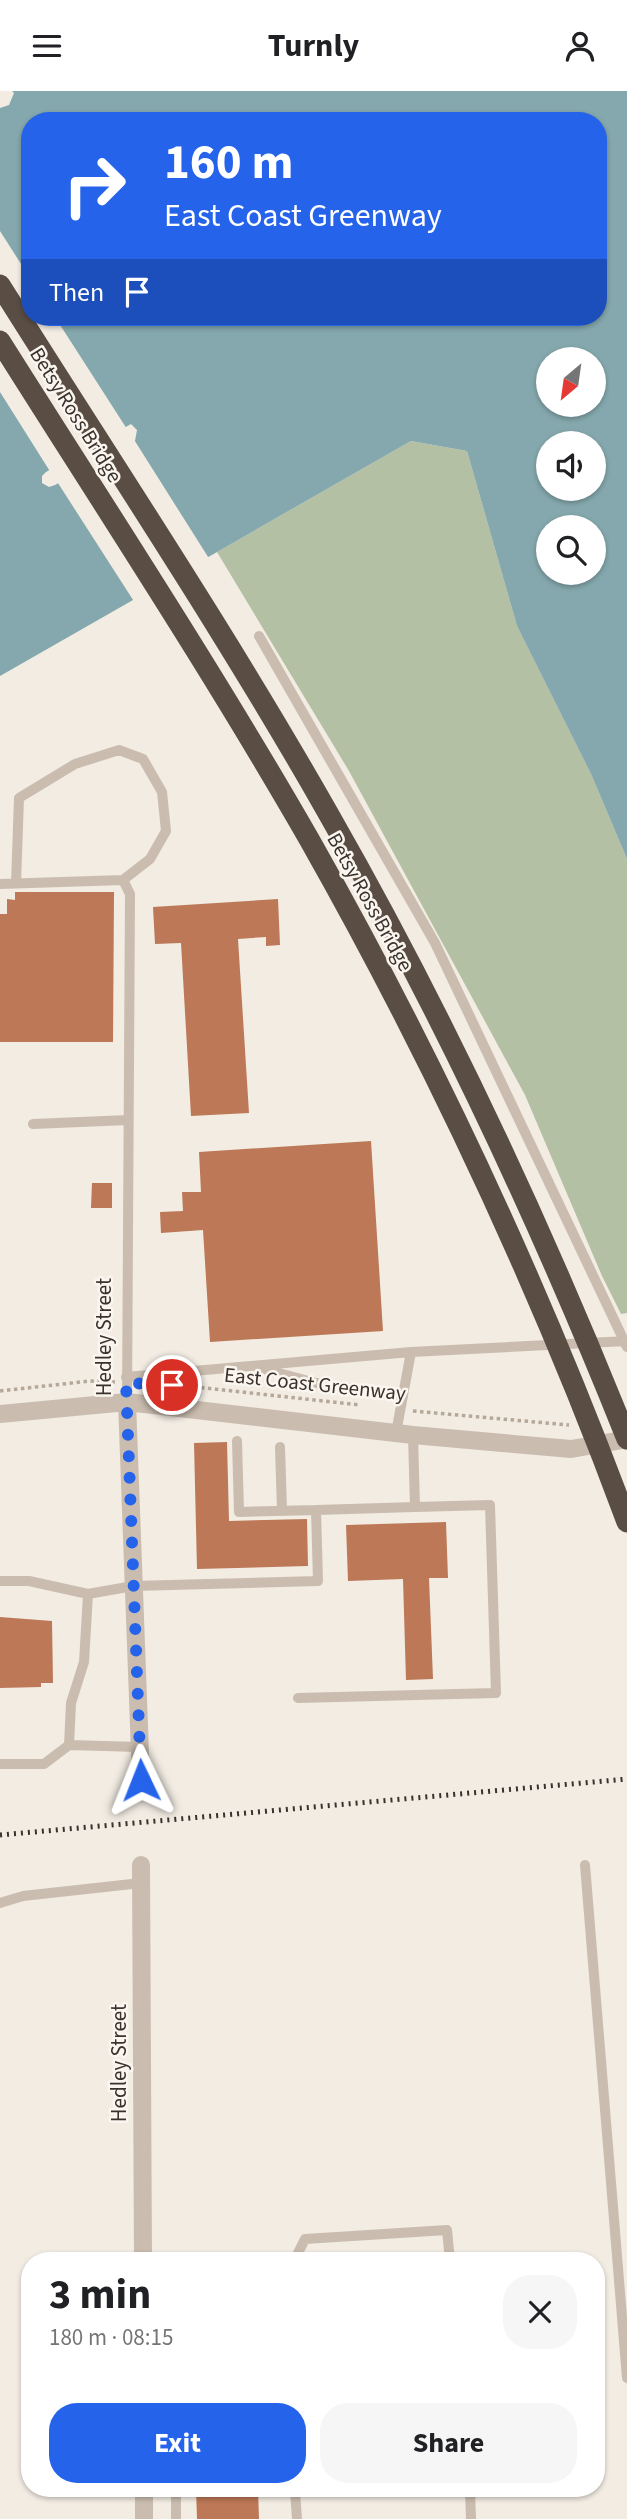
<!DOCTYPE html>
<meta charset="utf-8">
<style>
body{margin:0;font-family:"Source Sans 3",sans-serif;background:#f6f6f6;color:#202124;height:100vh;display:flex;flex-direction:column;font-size:26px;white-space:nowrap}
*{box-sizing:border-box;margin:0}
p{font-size:23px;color:#757577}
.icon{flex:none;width:38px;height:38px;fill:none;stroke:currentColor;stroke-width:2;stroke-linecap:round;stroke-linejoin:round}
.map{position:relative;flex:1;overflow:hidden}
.drawer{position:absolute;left:21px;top:2161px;width:584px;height:245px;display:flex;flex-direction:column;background:#fff;border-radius:28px;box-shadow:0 2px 5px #0004}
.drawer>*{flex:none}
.banner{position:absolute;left:21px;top:21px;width:586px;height:214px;border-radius:28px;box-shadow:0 2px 5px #0004;background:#2563eb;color:#fff;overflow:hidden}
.needle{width:46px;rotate:209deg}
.tools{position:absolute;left:536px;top:256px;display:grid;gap:14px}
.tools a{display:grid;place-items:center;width:70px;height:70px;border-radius:50%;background:#fff;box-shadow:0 2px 5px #0004;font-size:35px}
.pin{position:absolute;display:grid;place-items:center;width:60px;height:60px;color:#fff;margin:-30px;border:4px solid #fff;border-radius:50%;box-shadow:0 2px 7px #0007}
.me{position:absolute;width:77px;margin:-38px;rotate:358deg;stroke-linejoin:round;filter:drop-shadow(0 0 5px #0008)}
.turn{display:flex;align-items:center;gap:24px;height:147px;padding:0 28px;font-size:32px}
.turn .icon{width:91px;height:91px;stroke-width:2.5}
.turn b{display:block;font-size:49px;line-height:60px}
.then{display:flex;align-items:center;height:66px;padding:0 28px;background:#0003;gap:14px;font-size:26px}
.round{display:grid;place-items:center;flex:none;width:74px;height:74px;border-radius:28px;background:#f6f6f6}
.head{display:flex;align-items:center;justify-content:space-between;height:119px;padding:0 28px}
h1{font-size:42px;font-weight:700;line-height:52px}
.primary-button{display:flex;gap:14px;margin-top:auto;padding:14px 28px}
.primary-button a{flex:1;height:80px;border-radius:28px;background:#2563eb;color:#fff;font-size:28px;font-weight:700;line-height:80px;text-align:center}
.primary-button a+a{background:#f6f6f6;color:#202124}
header{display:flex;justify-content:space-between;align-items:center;height:91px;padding:0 28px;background:#fff;font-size:32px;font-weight:700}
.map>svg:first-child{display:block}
.green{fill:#b4c0a3}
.water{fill:#84a8ad;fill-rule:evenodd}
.pier{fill:#f2ece3}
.building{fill:#bc7857}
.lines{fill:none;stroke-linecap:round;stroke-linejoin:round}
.path{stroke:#b5a899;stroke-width:3.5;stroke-dasharray:3.5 3.5;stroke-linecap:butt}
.service{stroke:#cabdaf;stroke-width:10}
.minor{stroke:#cabdaf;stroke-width:18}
.rail{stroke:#39322c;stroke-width:5;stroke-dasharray:2 5;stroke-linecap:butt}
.motorway-bridge{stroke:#594d44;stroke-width:21}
.route{stroke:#2563eb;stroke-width:12;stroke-dasharray:0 21.6}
.labels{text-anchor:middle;stroke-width:5;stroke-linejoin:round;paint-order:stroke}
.street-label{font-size:21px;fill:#39322c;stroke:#faf6ef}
</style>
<header><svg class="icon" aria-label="menu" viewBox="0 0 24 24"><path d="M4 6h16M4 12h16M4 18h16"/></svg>Turnly<svg class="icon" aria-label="person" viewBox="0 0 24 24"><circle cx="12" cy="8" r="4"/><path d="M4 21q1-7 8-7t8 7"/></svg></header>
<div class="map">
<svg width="627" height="2428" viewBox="0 0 627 2428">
<rect width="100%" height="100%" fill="#f2ece3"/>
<!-- green -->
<path class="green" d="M411,350L467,360L517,535L591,683L627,768V1222L621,1223L602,1185L525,1004L349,680L217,461Z"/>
<!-- water -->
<path class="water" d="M12,0H627V768L591,683L517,535L467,360L411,350L0,585V17L9,14L14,2ZM30,30H598V226H30ZM548,268H593V313H548ZM131,333L137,339L135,350L55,394L49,396L42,392V385L46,381ZM548,352H593V397H548ZM548,436H593V481H548Z"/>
<!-- pier -->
<path class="pier" d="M0,140L30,187V226H55L127,338L51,382L0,301Z
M133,347L210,469L135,512L56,389Z"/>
<!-- building -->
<path class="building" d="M15,801H114L113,951H0V823H7V808L15,809Z
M278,808L280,854L266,855V846L238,848L249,1022L191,1025L181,852L155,853L153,816Z
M371,1050L383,1240L210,1251L203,1139L161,1142L160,1121L183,1120L182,1101H201L199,1061Z
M92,1092H112V1117H91Z
M227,1351L229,1430L307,1428L308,1475L197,1478L194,1352Z
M446,1431L448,1487H429L433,1588L406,1589L403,1488L348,1490L346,1434Z
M0,1526L52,1530L53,1592H41V1596L0,1597Z
M196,2398H258L259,2428H197Z"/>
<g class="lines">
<!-- path -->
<path class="path" d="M187,1295L360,1314
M0,1300L90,1290L116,1291
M413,1320L569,1334"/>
<!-- service -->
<path class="service" d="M259,545L435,852L627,1256
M16,792L19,707L75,673L119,659L143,668L162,701L166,740L150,768L123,789
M0,793L123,789L130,803L127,1311
M33,1033L128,1029
M260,1277L316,1292L403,1306
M126,1286L411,1261L627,1250
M396,1342L411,1261
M280,1356L282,1420
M316,1419L415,1416L413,1344
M0,1490H29L88,1503
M298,1607L496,1602L490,1414L415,1416
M139,1656L69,1654L71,1612L84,1571L88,1503L133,1495L318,1490L316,1419L239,1421L237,1350
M0,1673H44L69,1654
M585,1774L627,2287
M0,1812L23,1805L141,1792
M294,2170L305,2148L447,2139L450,2170
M421,2170L450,2168
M176,2398V2428
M470,2398L471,2428
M297,2428L295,2400L339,2398"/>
<!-- minor -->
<path class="minor" d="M127,1311L141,1689
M0,1323L127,1311L413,1344L571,1358L627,1348
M141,1774L143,2170
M144,2398V2428"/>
<!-- rail -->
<path class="rail" d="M0,1744L627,1688"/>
<!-- motorway-bridge -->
<path class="motorway-bridge" d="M0,194C110,369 226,542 328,722C443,923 541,1133 627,1348
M0,250C104,415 212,579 309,748C433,967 540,1196 627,1431"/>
</g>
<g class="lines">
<!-- route -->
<path class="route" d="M141,1689L126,1292L172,1294"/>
</g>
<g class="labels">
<!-- street labels -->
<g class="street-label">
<text transform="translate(76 324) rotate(58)" y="7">Betsy Ross Bridge</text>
<text transform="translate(370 811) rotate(61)" y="7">Betsy Ross Bridge</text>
<text transform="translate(104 1246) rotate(-90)" y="7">Hedley Street</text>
<text transform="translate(315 1293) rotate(6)" y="7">East Coast Greenway</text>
<text transform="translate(119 1972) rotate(-90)" y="7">Hedley Street</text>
</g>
</g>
</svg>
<div class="tools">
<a><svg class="needle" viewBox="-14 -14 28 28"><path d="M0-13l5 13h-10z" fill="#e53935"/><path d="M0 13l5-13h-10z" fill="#757577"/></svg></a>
<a><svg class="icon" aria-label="sound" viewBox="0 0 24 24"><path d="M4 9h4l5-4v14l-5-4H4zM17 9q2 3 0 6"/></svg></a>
<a><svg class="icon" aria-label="search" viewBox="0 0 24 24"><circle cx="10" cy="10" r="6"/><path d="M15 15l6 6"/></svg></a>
</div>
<div class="pin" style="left:172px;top:1294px;background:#d93025"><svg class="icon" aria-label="arrive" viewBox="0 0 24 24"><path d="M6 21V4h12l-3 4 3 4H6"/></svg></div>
<svg class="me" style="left:141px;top:1689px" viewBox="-20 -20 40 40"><path d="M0-17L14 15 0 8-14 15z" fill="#2563eb" stroke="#fff" stroke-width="4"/></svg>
<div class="banner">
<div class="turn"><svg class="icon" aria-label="right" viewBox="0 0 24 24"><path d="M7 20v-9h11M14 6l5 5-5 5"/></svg><div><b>160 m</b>East Coast Greenway</div></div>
<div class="then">Then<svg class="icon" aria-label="arrive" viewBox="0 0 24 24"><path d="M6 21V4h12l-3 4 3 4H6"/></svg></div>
</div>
<section class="drawer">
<div class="head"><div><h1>3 min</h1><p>180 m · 08:15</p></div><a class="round"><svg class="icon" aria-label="close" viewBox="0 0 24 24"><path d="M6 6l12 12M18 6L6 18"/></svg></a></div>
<div class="primary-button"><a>Exit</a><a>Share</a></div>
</section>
</div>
